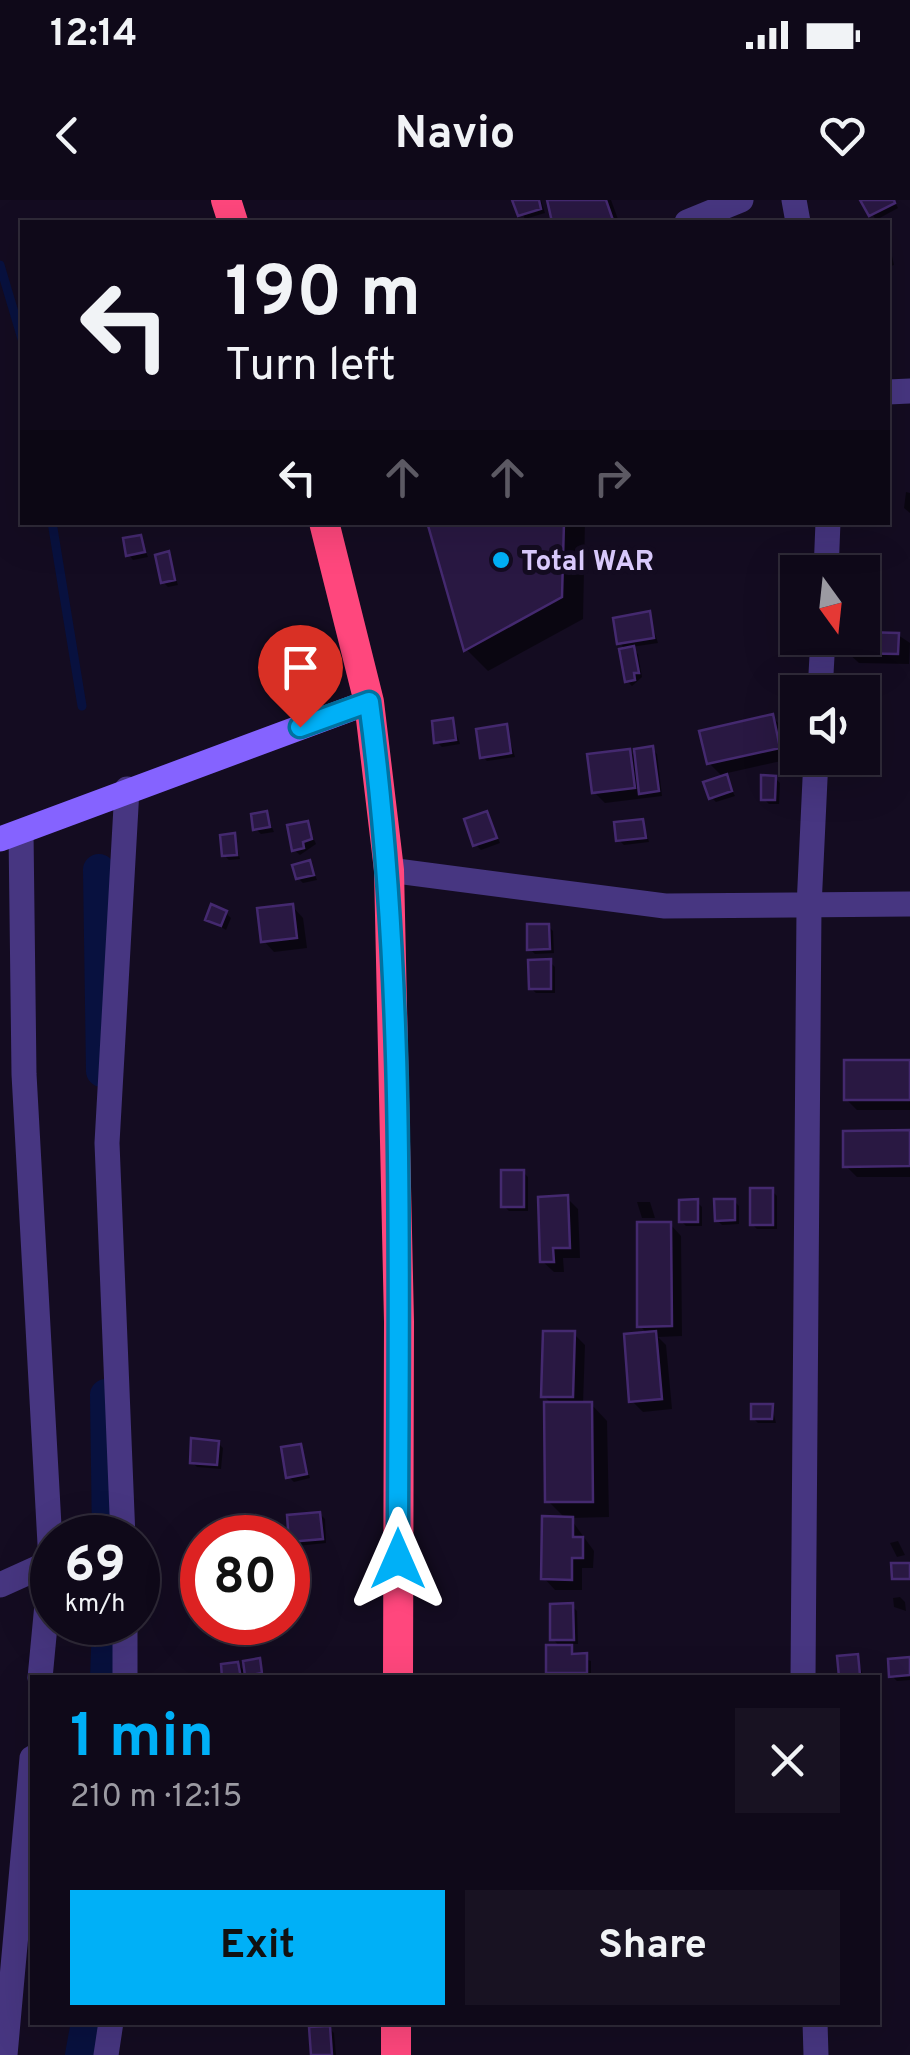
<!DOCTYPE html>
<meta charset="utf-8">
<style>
body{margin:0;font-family:Overpass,sans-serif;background:#181222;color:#f1f3f6;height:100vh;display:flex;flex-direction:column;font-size:38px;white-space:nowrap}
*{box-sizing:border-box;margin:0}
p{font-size:32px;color:#9b9aa2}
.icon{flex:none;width:55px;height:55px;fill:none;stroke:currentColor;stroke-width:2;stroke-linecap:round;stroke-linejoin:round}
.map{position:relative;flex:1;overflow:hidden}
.details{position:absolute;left:30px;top:1475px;width:850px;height:350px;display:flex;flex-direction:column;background:#0f0919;border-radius:0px;box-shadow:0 10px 40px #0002,0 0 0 2px #2f2a38}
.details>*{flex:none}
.hud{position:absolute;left:20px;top:20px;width:870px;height:305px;border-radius:0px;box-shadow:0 10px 40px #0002,0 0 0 2px #2f2a38;background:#0f0919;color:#f1f3f6;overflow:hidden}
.needle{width:65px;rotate:165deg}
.fabs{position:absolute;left:780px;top:355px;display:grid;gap:20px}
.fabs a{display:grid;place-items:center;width:100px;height:100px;border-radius:0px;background:#0f0919;box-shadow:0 10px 40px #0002,0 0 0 2px #2f2a38;font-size:50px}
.speed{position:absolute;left:30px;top:1315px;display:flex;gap:20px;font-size:50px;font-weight:700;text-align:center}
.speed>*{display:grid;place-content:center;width:130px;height:130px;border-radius:50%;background:#0f0919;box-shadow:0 10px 40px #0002,0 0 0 2px #2f2a38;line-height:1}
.speed small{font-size:25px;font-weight:400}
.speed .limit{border:15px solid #d22;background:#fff;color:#111}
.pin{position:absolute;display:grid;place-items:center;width:85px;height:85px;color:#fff;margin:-102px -42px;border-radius:50% 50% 50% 0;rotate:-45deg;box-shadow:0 0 10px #0007}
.pin .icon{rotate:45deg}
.me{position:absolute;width:110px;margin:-55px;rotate:0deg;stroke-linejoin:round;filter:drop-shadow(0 0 8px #0008)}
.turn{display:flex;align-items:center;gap:35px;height:210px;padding:0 40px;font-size:45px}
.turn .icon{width:130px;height:130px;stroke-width:2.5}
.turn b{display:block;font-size:70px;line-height:85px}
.lanes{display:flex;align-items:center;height:95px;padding:0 40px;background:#0003;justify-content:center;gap:50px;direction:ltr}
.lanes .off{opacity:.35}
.round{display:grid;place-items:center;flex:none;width:105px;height:105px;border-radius:0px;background:#181222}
.summary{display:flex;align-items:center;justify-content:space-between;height:170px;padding:0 40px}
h1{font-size:60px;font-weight:700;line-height:75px;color:#00b0f7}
.action{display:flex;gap:20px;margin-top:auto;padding:20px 40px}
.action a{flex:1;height:115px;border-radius:0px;background:#00b0f7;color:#111;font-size:40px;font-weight:700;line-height:115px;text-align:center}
.action a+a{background:#181222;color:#f1f3f6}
.status{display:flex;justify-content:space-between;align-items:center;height:70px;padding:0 50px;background:#0f0919;direction:ltr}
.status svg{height:28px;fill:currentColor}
header{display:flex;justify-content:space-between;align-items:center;height:130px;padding:0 40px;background:#0f0919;font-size:45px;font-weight:700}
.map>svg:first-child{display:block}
.shadow{fill:#0007}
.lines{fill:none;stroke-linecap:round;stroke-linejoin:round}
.stream{stroke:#08113f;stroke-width:9}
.canal{stroke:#08113f;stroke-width:32}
.building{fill:#291842;stroke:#44296f;stroke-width:2.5}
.street{stroke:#473681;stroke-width:25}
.secondary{stroke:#8563ff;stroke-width:25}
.highway{stroke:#ff477d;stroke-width:30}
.route-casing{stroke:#0072a1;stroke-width:25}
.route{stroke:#00b0f7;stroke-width:18}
.poi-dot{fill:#00b0f7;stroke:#140c21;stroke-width:4}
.labels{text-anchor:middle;stroke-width:10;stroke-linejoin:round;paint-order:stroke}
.poi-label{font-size:28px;font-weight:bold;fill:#dcccff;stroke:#140c21;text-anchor:start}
</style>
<div class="status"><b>12:14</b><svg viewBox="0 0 49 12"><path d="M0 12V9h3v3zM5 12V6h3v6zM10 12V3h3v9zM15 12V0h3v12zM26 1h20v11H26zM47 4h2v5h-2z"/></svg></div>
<header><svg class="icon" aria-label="back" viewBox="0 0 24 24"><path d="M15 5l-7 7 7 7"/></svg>Navio<svg class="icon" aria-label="heart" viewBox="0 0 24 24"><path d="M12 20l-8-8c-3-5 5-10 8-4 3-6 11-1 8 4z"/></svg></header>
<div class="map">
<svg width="910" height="1855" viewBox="0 0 910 1855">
<rect width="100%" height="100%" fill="#140c21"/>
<!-- shadow -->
<path class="shadow" d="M515,0H541L545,13L525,19Z
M550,0H611L619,22H554Z
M863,0H894L898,8L876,20Z
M888,38L894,65L888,67Z
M906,292L910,293V313L904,308Z
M430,322H585L583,419L488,471L466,449Z
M140,338L148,357L133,360L128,354Z
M168,354L178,385L168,387L163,382Z
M649,414L658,443L631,447L638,454L642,477L632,486L627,481L626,450L620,443Z
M898,435L910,443L909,464L859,463L847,452L848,438Z
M772,517L783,528L790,559L723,574L735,596L716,602L711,597L724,578L709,563Z
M453,521L460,544L442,547L437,542Z
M506,527L515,557L487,561L482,556Z
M652,549L657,554L662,596L605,603L594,592L629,551L638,559Z
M775,578L780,583L779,604H769L764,599Z
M266,614L274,632L261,634L256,629Z
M487,614L500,643L481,650L476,645Z
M643,621L649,642L624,645L619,640Z
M307,624L316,644L300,655L294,650Z
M234,636L240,659L229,660L224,655Z
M310,663L317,680L303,683L298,678Z
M292,706L303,718L307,748L274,752L263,740Z
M226,713L231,718L226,730L208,719Z
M548,726L553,731L554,753L535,754L530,749Z
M550,762L555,767V793H536L531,788Z
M910,863V910H857L846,899Z
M910,935V977H857L846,966Z
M523,972L528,977V1011H509L504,1006Z
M772,991L777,996V1029H757L752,1024Z
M567,998L578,1009L580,1058H563L564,1072H554L542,1061Z
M734,1001L739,1006V1024L722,1025L717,1020Z
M637,1002H650L655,1018H642Z
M697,1002L702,1007V1026H686L681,1021Z
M670,1024L681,1036L682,1136L658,1137L666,1145L672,1209L643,1212L632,1201L649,1135L640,1126Z
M574,1134L585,1145L583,1204H591L607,1221L609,1317L570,1318L594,1351L593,1368H582V1390H555L544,1378L566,1319L548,1301L553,1205L544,1196Z
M772,1207L776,1223H758L753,1218Z
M218,1243L223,1248L221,1269L197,1267L192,1262Z
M300,1246L310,1278L294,1282L289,1277Z
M320,1314L325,1319L326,1343L297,1346L292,1341Z
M898,1341L905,1355L897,1357L890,1343Z
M900,1397L905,1402L906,1411L894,1407L893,1398Z
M572,1406L577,1411L578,1444H568L576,1456L591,1461V1477H554L549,1472L560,1447L553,1439Z
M857,1457L864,1478H843L842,1476Z
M910,1459V1480L897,1481L892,1476Z
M259,1461L266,1478H250L243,1470L244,1478H225L238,1464L247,1474Z
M329,1828L334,1833L336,1855H313Z"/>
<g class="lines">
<!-- stream -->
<path class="stream" d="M0,65L22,139
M52,322L82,506"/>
<!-- canal -->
<path class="canal" d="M99,670L102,871
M106,1195L108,1338
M106,1478L108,1422
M81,1855L87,1822"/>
</g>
<!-- building -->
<path class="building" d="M512,0H539L541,9L518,16Z
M547,0H606L613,20L552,22Z
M860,0H894L895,3L869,16Z
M427,322H564L562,397L464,451Z
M141,335L145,352L126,356L123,338Z
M169,351L175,380L161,383L155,355Z
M650,411L654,438L617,444L613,418Z
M862,432L899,433L898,454L845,453V438H862Z
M634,446L639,473H634L635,480L625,482L619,449Z
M773,514L780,548L707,564L699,531Z
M453,518L456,540L434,543L432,521Z
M507,524L511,553L480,558L476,529Z
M653,546L659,591L639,594L634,549Z
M630,549L635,588L592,593L587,554Z
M727,574L732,591L709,599L703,582Z
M761,575L776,576L775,600H761Z
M267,611L270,627L253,630L251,614Z
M487,611L497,638L473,646L464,619Z
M643,619L646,638L616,641L614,622Z
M308,621L312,639L303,642L304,648L292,651L287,625Z
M235,633L237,655L222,656L220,635Z
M310,660L314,675L296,679L292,665Z
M211,704L227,711L221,726L205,720Z
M293,704L297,738L261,742L257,708Z
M527,724H549L550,749L527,750Z
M551,759V789H529L528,760Z
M844,860H910V900H844Z
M910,930V966L843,967V931Z
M501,970H524V1007H501Z
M750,988H773V1025H750Z
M568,995L570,1048H553L554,1062H540L538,997Z
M698,999V1022H679V1000Z
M714,999H735V1020L715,1021Z
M637,1022H671L672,1126L637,1127Z
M543,1131H575L573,1197H541Z
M656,1131L662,1199L629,1202L624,1134Z
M544,1202H592L593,1302H545Z
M751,1204H773L772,1219H751Z
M191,1238L219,1241L217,1265L190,1263Z
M301,1244L307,1274L286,1278L281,1247Z
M320,1312L323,1339L289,1342L287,1315Z
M542,1316L573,1317V1337H583V1358H572V1380L541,1379Z
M891,1363H910V1379H892Z
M573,1403L574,1440H550V1404Z
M546,1445H572V1454L587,1453V1473H546Z
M858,1454L860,1475L839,1477L837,1456Z
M910,1457V1475L889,1477L888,1459Z
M260,1458L262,1473L245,1476L243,1461Z
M238,1462L241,1478H222L221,1464Z
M330,1826L332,1855H311L309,1827Z"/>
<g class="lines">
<!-- street -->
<path class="street" d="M794,0L798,22
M687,22L741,0
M888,192L910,191
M826,372L828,322
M820,492L823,438
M21,632L24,874L51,1362L40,1478
M389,670L665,706L910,704
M123,1338L107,943L127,589
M0,1385L51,1362
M125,1478V1422
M803,1478L809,707L816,558
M815,1822L816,1855
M5,1855L32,1558
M106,1855L111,1822"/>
<!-- secondary -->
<path class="secondary" d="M0,639L369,502"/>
<!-- highway -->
<path class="highway" d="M226,0L233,22
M324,322L369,502L389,670L399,1122L398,1478
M396,1855V1822"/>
</g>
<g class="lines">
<!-- route casing -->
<g class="route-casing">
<path id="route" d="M300,527L369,502C407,785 398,1074 398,1359"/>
</g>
<!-- route -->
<use href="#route" class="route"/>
</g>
<!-- markers -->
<circle class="poi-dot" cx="501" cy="360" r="10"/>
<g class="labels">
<!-- poi labels -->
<g class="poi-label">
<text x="521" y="370">Total WAR</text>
</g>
</g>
</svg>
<div class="fabs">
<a><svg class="needle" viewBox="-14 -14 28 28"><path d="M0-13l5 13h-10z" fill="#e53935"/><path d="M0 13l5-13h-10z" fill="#9b9aa2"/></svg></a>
<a><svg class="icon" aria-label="sound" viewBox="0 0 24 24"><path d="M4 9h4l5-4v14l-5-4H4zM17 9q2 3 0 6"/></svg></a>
</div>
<div class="speed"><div>69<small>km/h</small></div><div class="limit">80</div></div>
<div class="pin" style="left:300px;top:527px;background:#d93025"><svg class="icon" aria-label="arrive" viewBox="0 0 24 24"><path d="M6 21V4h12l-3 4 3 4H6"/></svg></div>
<svg class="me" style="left:398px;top:1359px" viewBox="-20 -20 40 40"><path d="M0-17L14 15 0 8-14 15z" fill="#00b0f7" stroke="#fff" stroke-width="4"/></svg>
<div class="hud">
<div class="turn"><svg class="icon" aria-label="left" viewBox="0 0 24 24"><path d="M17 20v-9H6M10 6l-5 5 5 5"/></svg><div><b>190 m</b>Turn left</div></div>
<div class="lanes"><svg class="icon" aria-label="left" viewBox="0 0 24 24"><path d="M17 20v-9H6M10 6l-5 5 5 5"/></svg><svg class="icon off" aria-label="ahead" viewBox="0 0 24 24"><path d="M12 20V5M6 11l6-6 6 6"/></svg><svg class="icon off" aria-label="ahead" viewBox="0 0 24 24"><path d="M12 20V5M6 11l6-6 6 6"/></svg><svg class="icon off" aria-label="right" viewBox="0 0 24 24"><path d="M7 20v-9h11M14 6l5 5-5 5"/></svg></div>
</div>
<section class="details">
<div class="summary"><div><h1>1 min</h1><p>210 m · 12:15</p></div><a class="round"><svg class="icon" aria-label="close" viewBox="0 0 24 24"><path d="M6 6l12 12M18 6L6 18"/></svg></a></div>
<div class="action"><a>Exit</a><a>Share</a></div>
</section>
</div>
